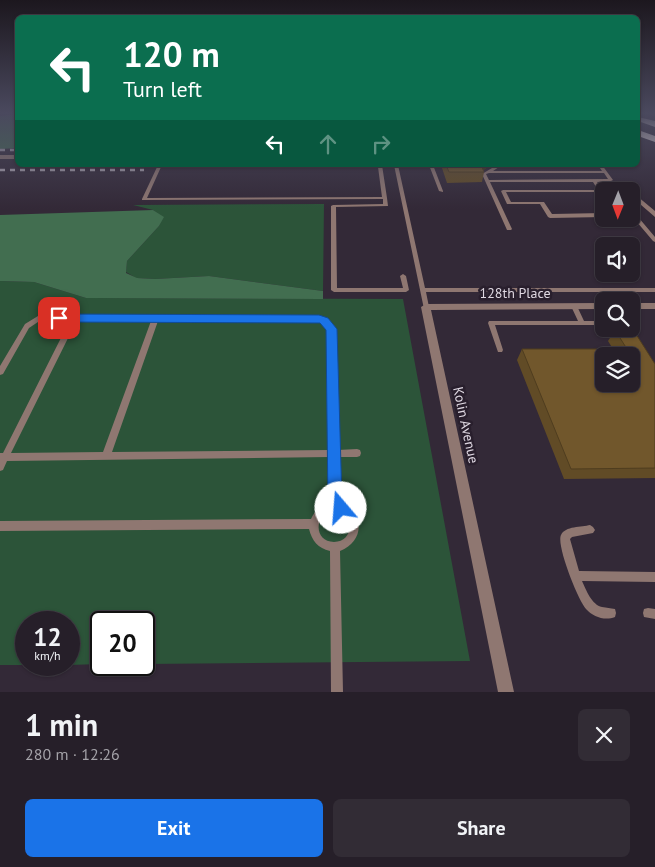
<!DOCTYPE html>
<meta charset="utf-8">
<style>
body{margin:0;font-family:"PT Sans",sans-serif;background:#322c35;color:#f1f3f6;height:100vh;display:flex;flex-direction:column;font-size:19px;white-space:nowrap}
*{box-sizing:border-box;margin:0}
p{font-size:16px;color:#a4a2a8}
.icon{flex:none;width:28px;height:28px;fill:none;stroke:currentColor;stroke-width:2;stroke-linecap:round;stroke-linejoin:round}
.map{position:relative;height:692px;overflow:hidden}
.side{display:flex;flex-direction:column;background:#261f29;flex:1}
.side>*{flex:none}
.guide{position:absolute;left:15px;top:15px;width:625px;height:152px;border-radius:8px;box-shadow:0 1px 4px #0004,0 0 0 1px #423d46;background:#0b6e4f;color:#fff;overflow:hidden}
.needle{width:32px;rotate:181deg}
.controls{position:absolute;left:595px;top:182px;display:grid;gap:10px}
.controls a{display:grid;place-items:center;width:45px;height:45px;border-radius:8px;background:#261f29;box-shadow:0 1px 4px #0004,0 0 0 1px #423d46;font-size:25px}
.speed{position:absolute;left:15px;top:611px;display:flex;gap:10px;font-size:25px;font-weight:700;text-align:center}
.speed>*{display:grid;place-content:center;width:65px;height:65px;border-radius:50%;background:#261f29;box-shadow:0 1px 4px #0004,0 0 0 1px #423d46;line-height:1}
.speed small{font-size:12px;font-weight:400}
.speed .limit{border:2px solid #111;border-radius:8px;background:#fff;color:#111}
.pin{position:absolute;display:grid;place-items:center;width:42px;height:42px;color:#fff;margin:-21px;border-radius:10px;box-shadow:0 2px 8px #0006}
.me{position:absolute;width:55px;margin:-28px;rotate:342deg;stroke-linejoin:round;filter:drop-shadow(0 0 4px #0008)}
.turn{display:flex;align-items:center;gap:18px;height:105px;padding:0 25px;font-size:22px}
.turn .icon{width:65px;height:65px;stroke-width:2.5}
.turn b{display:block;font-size:35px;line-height:42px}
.lanes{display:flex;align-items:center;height:48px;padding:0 25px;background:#0003;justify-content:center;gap:25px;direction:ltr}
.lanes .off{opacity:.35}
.round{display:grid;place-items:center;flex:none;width:52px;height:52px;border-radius:8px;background:#322c35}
.head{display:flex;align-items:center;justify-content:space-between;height:85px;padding:0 25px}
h1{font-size:30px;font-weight:700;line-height:38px}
.button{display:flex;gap:10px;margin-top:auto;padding:10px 25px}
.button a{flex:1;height:58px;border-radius:8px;background:#1a73e8;color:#fff;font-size:20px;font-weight:700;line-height:58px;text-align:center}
.button a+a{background:#322c35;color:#f1f3f6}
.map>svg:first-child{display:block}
.green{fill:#2c5439}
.forest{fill:#426e50}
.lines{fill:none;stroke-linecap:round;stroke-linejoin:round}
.service{fill:#8f7771;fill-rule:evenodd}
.minor{fill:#8f7771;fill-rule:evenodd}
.motorway{fill:#f6eae7;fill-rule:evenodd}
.rail{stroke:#ada5b0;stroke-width:2.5;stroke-dasharray:5 5;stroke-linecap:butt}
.wall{fill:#614b26}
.shaded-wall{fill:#4f3d1f}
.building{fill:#71572c;stroke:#4f3d1f;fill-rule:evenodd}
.route{fill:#1a73e8;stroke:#114b97}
.labels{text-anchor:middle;stroke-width:5;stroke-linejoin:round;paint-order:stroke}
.street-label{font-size:14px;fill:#dfd8e2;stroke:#291f2d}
</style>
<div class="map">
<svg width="655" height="692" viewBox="0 0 655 692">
<rect width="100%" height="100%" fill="#332937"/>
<!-- green -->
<path class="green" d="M324,204L323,291L209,276L155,279L136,278L126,272L127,261L159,226L163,217L153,210L133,205Z
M0,281L34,282L86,298L403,299L470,661L144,664V622H101V664L69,665V622H26V665H32H0Z"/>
<!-- forest -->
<path class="forest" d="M17,114V148L0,149V116Z
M153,210L164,217L159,226L127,261L126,273L137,278L155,279L209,276L323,291V299L86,298L34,282L0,281V215Z"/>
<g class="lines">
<!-- service -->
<path class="service" d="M158,165H382L387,198L388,206L336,207L337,288H403L400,276L403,274L406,276L409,290L406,292H334L331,290V206L333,205L383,204V199L142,200V199ZM161,167H378L382,197L147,198Z
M394,165H398L425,288H655V292H426L429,307L428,309H424Z
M429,165H433L443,191V192L439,191Z
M497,165H502L493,171H602L598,165H602L613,180L611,181L597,182L604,191V195L600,192H506L511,202H544L552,214L604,213V217L550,218L548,217L540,204H507L501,191L503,190H598L593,182H490L512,229L511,230H507L482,174ZM489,173H604L608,179L489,180L486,174Z
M631,211H633L655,237V242L653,241L631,215Z
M572,304H576L584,321H604V325H495L503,350L502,352H498L488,323L489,321H578L571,306Z
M38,316L319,317L326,318L334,327L335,329L338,450L357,449L360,450L361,453L360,456L357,457H338L339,503C365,513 365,541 340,551L343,692H331L330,551C318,548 312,541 309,529L0,531V521L311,519C315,510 321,506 330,503V457L7,461L3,470L0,471V453H3L70,320H41L29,328L3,374L0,375V366L25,324ZM77,320L151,321L103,452L11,453ZM158,321L322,322L329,330L330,450L112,452ZM334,511C355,514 354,542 334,542C314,542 313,514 334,511Z
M590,525L593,527L595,530L593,533L572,537L570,539L579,571L655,572V582L582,581C586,590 592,605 602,607C607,608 610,608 615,609L616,613L615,617C605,621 593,617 586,609C578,600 556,545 561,535C565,526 582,527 590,525Z
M648,608L655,609V619L644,617L643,613L644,609Z"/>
<!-- minor -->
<path class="minor" d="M0,155H18V159H0Z
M633,196H637L655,211V217L633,198Z
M604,303V309L431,310L514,692H498L421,307L426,304Z
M631,303H655V309H631Z"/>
<!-- motorway -->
<path class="motorway" d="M638,117L655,121V127L638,121Z
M638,130L655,136V142L638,136Z"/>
<!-- rail -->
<path class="rail" d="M0,150H18
M0,170H144"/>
</g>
<!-- wall -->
<path class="wall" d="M641,112H655V116Z
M441,165H492L483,170L484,172L482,182L447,183Z
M615,330L655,364V478L564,479L517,360L522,349H613L608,341Z"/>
<!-- shaded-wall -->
<path class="shaded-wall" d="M480,165H492L480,172Z"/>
<!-- building -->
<path class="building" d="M446,165H481L484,172H449Z
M615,330L634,331L655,364V468L571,469L522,349H627ZM604,356H631V384H604Z"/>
<!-- sky -->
<linearGradient id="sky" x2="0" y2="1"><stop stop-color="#1c171e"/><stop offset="0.54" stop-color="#4a495e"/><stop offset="1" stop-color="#4a495e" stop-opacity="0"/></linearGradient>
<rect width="655" height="209" fill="url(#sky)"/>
<!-- route -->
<path class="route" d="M59,314L319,315L328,318L337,329L342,501L346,503L349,508L346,513C340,516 336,514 330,512L328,507L326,330L320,323L59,322L54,318Z"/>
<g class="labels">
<!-- street labels -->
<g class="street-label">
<text x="515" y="298">128th Place</text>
<text transform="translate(466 425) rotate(78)" y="5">Kolin Avenue</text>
</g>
</g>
</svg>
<div class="controls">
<a><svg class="needle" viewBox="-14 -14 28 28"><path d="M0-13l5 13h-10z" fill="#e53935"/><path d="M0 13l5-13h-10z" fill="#a4a2a8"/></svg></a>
<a><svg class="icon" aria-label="sound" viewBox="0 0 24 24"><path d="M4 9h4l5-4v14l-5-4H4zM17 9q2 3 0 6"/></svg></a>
<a><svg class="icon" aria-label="search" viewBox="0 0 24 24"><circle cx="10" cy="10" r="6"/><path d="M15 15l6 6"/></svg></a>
<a><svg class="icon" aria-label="layers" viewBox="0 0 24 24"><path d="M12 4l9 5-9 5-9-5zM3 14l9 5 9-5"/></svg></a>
</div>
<div class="speed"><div>12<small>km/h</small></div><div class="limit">20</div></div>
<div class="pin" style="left:59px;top:318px;background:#d93025"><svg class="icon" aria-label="arrive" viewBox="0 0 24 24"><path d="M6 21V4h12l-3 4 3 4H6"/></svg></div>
<svg class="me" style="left:341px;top:508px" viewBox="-20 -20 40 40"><circle r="19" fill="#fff"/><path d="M0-13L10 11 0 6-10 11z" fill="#1a73e8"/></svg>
<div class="guide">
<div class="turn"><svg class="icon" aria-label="left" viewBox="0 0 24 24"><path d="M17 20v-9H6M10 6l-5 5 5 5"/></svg><div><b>120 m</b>Turn left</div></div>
<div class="lanes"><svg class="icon" aria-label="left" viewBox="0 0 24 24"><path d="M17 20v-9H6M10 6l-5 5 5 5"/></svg><svg class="icon off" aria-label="ahead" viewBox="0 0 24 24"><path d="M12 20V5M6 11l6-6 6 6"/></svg><svg class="icon off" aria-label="right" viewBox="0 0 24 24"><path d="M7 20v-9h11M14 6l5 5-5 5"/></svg></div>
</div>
</div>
<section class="side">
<div class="head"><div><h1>1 min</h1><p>280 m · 12:26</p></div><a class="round"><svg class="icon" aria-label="close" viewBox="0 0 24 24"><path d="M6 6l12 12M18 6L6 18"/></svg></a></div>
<div class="button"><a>Exit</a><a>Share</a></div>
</section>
